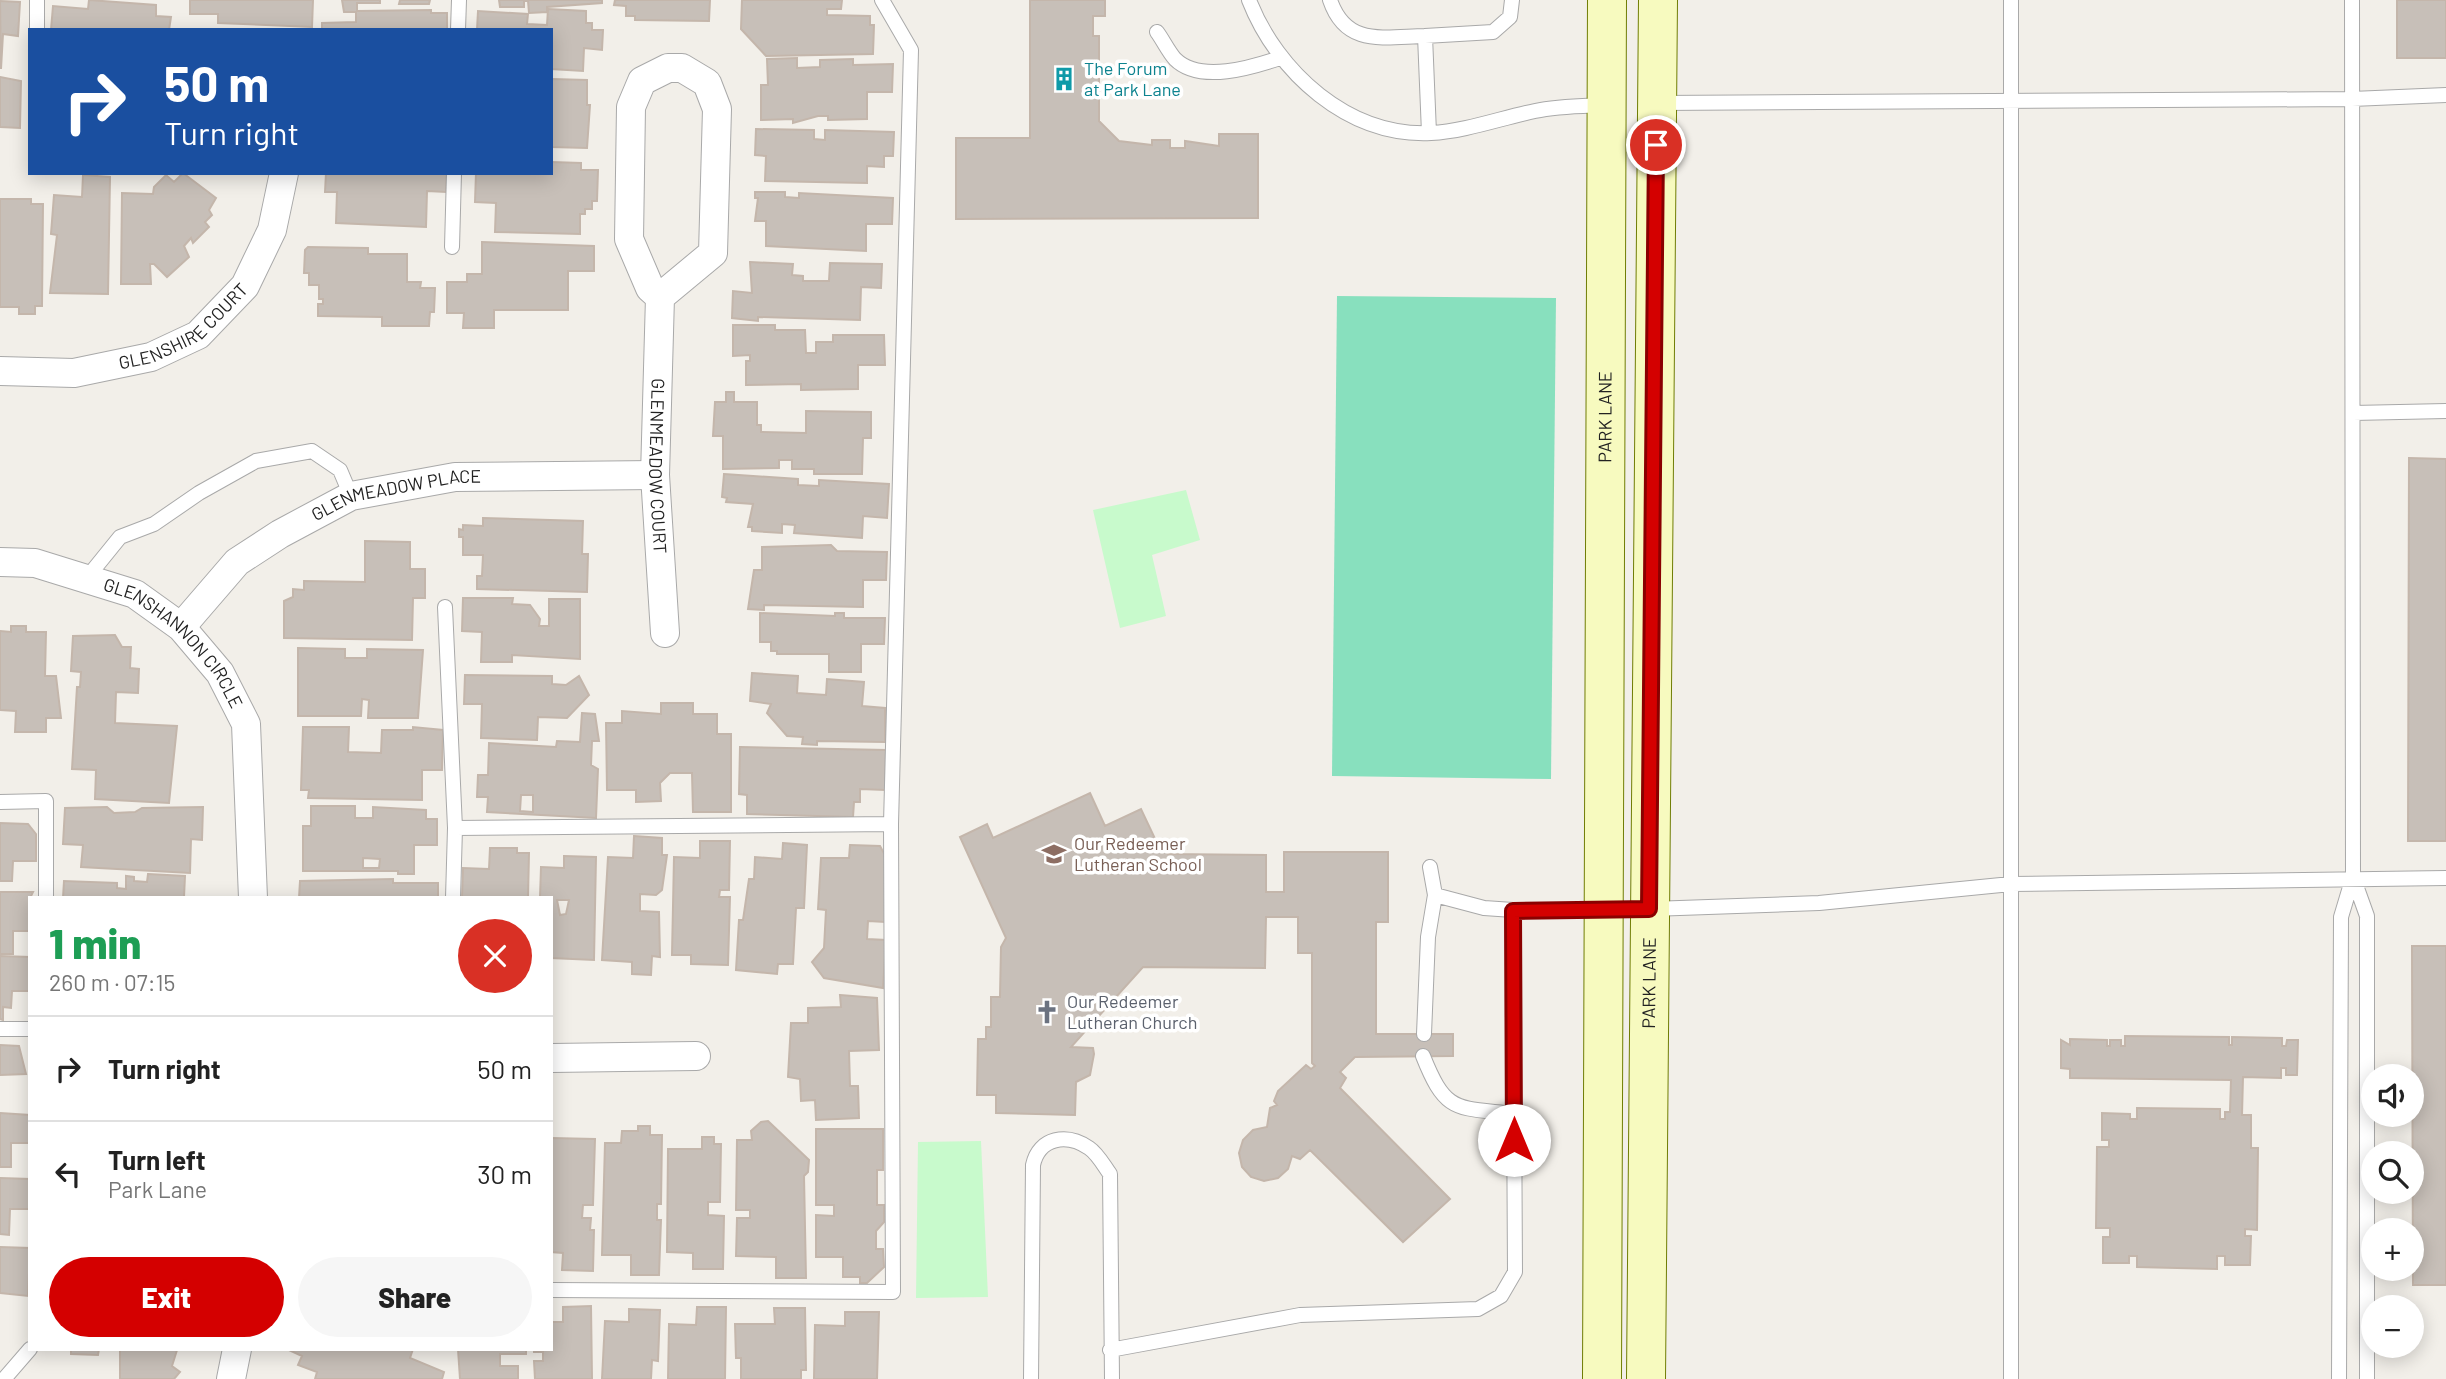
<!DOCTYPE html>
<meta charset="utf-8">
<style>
body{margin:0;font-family:Barlow,sans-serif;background:#f6f6f6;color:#222;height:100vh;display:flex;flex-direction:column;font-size:26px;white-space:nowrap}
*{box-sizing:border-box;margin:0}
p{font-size:23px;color:#767676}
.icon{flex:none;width:38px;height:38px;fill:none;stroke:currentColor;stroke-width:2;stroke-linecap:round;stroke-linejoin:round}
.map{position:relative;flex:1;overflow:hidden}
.panel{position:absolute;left:28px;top:896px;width:525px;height:455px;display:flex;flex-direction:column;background:#fff;border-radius:0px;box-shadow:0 4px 18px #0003}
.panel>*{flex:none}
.hud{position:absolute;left:28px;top:28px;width:525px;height:147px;border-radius:0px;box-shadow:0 4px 18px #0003;background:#1a4fa0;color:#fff;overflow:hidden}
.tools{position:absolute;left:2361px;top:1064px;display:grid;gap:14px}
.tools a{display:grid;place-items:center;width:63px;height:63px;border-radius:50%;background:#fff;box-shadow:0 4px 18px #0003;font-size:35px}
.pin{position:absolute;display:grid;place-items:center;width:60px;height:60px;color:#fff;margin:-30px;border:4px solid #fff;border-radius:50%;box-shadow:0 2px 7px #0007}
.me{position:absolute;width:77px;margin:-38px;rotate:0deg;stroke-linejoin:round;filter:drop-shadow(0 0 5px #0008)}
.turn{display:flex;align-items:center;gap:24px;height:147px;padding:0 21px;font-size:32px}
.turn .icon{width:91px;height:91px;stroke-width:2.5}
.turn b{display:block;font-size:49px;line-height:60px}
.round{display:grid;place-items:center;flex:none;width:74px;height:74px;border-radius:37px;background:#f6f6f6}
.summary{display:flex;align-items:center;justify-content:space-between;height:119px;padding:0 21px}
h1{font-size:42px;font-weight:800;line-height:52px;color:#1e9e55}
.action{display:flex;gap:14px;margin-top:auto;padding:14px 21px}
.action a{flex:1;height:80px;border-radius:42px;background:#d40000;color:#fff;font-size:28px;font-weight:800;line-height:80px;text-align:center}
.action a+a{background:#f6f6f6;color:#222}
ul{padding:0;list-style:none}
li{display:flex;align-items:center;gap:21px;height:105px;padding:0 21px;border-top:2px solid #e0e0e0}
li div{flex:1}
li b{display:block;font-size:26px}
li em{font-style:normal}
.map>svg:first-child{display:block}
.park{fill:#c8facc}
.pitch{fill:#88e0be}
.building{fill:#c7bfb8;stroke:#c4b6ab;stroke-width:2;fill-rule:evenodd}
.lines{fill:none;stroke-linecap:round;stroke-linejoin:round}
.lane-casing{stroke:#a9a9a9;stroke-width:16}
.street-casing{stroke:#a9a9a9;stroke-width:30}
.secondary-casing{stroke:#707d05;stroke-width:40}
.lane{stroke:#fff;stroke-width:14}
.street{stroke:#fff;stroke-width:28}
.secondary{stroke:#f7fabf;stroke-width:38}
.route-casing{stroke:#8a0000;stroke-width:18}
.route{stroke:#d40000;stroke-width:12}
.labels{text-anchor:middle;stroke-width:7;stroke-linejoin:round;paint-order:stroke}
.culture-label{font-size:18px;fill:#0d838f;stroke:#fff;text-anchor:start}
.street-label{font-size:18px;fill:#222;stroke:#fff}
.education-label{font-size:18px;fill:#785e54;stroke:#fff;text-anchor:start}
.worship-label{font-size:18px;fill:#5b616d;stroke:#fff;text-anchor:start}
</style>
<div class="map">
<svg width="2446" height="1379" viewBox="0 0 2446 1379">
<rect width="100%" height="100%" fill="#f2efe9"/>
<!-- park -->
<path class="park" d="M1186,490L1200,540L1152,555L1166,616L1120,628L1093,510Z
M981,1141L988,1297L916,1298L918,1142Z"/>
<!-- pitch -->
<path class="pitch" d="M1337,296L1556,298L1551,779L1332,776Z"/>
<!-- building -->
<path class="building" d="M89,0L156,5V16L171,17L169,30H51L53,6L88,9Z
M190,0H313L312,27L218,23V14H190Z
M342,0H380V3H357V11L431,10V13H447V30H322V23L356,22V12H344Z
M400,0H430L429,4H399Z
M499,0H602V3L547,7V12L529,13L528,1H524V7H500Z
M615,0H710L709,21L635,20V16H626V6L614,5Z
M742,0H842L841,9H827V15L870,16V25H874L873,54L766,56L741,29Z
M1030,0H1105V16H1093V36H1099V121L1119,141L1152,145V140H1170V148H1185V141L1219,146V134H1258V218L956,219V138H1030Z
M2397,0H2446V58H2397Z
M0,1L20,2L18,36L3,34L1,69Z
M548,9L586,11V23H592V30H603L602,50L584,48L583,71L551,69V30H477L478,11L528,14L527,24L547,25Z
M797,58V68L820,67V60L853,59V65L893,64L892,92H867V119L828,120V116H818L793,123V119L761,120V85H768L767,59Z
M0,77L21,81L20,128L0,127Z
M551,79L587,80V105H590L587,148L551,147Z
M756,129L814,130V139L825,140V130L894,132L893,156H884V167L867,166V183L765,181L766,156L755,155Z
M551,162L581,163V170H598L597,201H592V209H585V214H580V234L495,232L496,203L475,202L476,173H551Z
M183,173L216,198L209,210L212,215L205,222L209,227L193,243L191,238L184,246L189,257L167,277L154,264H150L151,284H121L122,193L153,194L154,187L166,175L174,182Z
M326,173H447L446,192L427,191L426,227L336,223L337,192H325Z
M83,175L110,177L108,294L50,293L57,235L51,234L54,195L82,197Z
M755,192H785V197L799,198V193L893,198L892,224H866V251L766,246V221H755L758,198H755Z
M0,199H31V204H43L42,306H35V314H19V307H0Z
M482,242L594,246V271H568V310H494V328H463L464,313H447V282H467V274H482Z
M308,247L368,248V254H407V282H421L420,288H435L434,312H430L429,326H382V317L318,316V304H323V299H319V285H309V273H304L305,250Z
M750,262L793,264L792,275L803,276V281H829L830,263L882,264L881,288L861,287L860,320L758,317V321L732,318L733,291L752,293Z
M733,325H775V330H805L806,353H816V342H833V335H884L885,365H858V389L801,390V384L746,385V361H750V355L733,356Z
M726,392H734V402H757V425H761V432L806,433V411L871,412V438H863L862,474H814V469H792V460H779V468L723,469V436H713L715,402H726Z
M2409,458L2446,459V841H2408Z
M724,474L798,479V485L819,486V480L889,484L887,518L863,516L862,538L794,533L795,525L782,524V533L752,531V527H748L753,504L726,502L727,498L722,497Z
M483,518L583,521L582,554H588L587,592L477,589V576H482L483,555H463V537H459V529L463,530V525L483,526Z
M365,541L410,542V569H425V598H413L412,640L284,638V601L293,597V589L304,590V581L365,582Z
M831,545L837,551L887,552L886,580H863V607L764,605V610L748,609L754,570H762V547Z
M463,598H513L512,604L530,605L540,619L539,626H549V599H580V659L512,655V662H481L482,632L462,631Z
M760,613L835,616V613H844V618H885L884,644H861V672H829V654H777V651H771V642H760Z
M11,626H26V632H46L45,676H56L61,718H46V732H15L16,711L0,710V631L11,632Z
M115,635L122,647H131L130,668L139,669L138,693L116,692L115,723L177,726L169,803L95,799L96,770L72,769L77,687H80L81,672L71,671L73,636Z
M298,648L345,649V658H367V649L423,650L418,718H368L369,700L362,699L361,716H298Z
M752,673L798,676L797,693L826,695L827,679L864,682L862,706L885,708V742L817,741V745L802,744L803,737L787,736L767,713L771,704L750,701Z
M465,675L552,676V684L566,685L579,676L589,695L567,718L538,717L537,740L481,738L482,704H464Z
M661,703H693V714H717V734H731V812H693L692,773H670L660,783L661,801L636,802V790H607L606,723H622V711L661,714Z
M582,713L595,714L599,741H592L591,765L598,769L596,818L487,812L488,797H477L478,775H488L489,743L556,747L557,741L580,742ZM521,795H533V812L520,811Z
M303,727H349L348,752L381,753L382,730H413V727L443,730L442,770H422V800L308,798L309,790H301Z
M740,747L886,750L885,790L860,789V802H854L853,817L747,814V795L739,794Z
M1090,793L1105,826L1141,809L1157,843L1162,841L1168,854L1266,855V892H1284V852H1388V922H1376V1034H1453V1056L1355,1057L1340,1072L1346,1078L1340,1088L1450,1199L1403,1242L1310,1150L1300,1159L1292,1156L1288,1169L1278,1178L1264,1181L1251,1177L1242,1167L1239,1153L1243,1140L1253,1130L1267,1127L1270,1108L1277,1105L1274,1101L1278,1091L1306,1065L1311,1069L1315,1066L1312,1063V953H1298V917H1266L1265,968L1143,967L1071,1047L1093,1048L1094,1054L1090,1075L1076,1082L1075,1115L996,1113V1095H977L978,1039H986V1027H991V997H1000L1001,947L1006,938L960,837L987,824L993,838Z
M311,806H355V818H373V807L426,810V819H437V845H414V874H398V871H303V826H311ZM363,858L380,859L379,868H363Z
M107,807L114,813L135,812L142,808L203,807L202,840L191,839L190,873L81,867L83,845L63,844L65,808Z
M0,823L28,824L36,834V861H13L12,881H0Z
M634,836L662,838V855H667L662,890L656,895L640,894V911L659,912L660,957L652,956L651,975L632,974V962L602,960L608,857L633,858Z
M700,841H730L729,890H720L719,897H730L728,965L691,964V955H672L674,857L700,858Z
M783,843L807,845L804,908H796L793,964H778L777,974L736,970L739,920H743L749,879H754L755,857L782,859Z
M850,845L880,846L886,857L885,922L868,921L867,939L886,940L883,988L824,978L812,962L824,948L826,910L818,909L821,858H849Z
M490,848H517V853H529L528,898H462L463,868L489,869Z
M564,856L596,857L594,960L551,958V898H540L541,867L564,868ZM557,900H569L566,914L560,915Z
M148,874L185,876L184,897L190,898H63L64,881L117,883V888L126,889V876L134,877V881L147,882Z
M393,879V883H438V898H299L300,881Z
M0,892H33L30,898V931H13V954H0Z
M2412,946H2446V1285H2413Z
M0,956L30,957V991H12L11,1008L3,1007V1020L0,1019Z
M840,995L877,998L879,1050L849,1051L850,1086H858L859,1118L816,1120L815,1100L801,1101L800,1079L788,1077L791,1023H808V1008L841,1007Z
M2125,1036L2229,1037V1045H2232V1037L2282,1038V1046H2286L2287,1040H2298L2297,1075H2286V1068H2281V1078L2243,1077L2242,1115H2251V1148H2258L2257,1230L2245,1229V1236H2251L2250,1265H2225V1256H2217V1269L2137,1267V1256H2129V1263H2103V1237H2110V1228H2096L2097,1147H2109V1140H2102V1113L2130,1114V1119H2137V1108L2220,1109V1119H2225V1112H2230L2231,1080L2070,1078V1069L2061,1068V1040L2070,1045V1039L2107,1040V1046H2110V1040H2121V1046H2125Z
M0,1045L19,1046L26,1074L0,1075Z
M0,1113L30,1115V1143H11V1167H0Z
M768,1121L809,1160L808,1172L804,1176L806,1278H776V1257L736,1256L737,1218H750V1210H736L737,1140H752L751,1131L761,1122Z
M638,1126H650V1135H662L661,1204H657V1220H661L659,1275H631V1255H602L605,1143H621L622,1131H638Z
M816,1129H883V1170H877V1205H884V1222L876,1231V1249H883L884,1267L867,1283H860V1277H843V1257H816V1215L834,1216V1205H816Z
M702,1137H714V1144H721L720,1202H708V1215L724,1216L723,1269H693V1253L667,1252L668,1149H702Z
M551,1138L595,1139L593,1205H583L582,1218H591L590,1230H594L593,1271L562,1270L563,1253L551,1252Z
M0,1178L30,1179L29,1209H10L9,1235L0,1234Z
M0,1247L30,1248L28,1296L0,1293Z
M591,1306L592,1379H535L534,1361H543V1352H534V1349H551V1322H563V1307Z
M697,1307H726L725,1379H668L669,1324L696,1325Z
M774,1308H805L806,1370H801V1379H741V1358H736L735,1324H775Z
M629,1309L660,1310L658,1361L652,1360L651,1379H602L605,1321L629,1322Z
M845,1312H879L877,1379H814L815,1325L845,1326Z
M71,1349H99L98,1355L71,1354Z
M120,1349H187V1350H177L172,1366L180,1372L174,1379H120Z
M413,1349L410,1358L444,1372L442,1379H315L317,1372L298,1365L302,1356L289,1350Z
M458,1349H526V1354H500V1366H518V1379H460Z"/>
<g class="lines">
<!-- lane casing -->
<g class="lane-casing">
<path id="lane" d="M1249,0C1277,72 1348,137 1431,133C1466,131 1501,118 1535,111C1557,106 1581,106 1604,105
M1330,0C1346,47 1383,37 1425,36
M2011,0V1379
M37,30V0
M458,30L459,0
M1157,32C1163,40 1168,51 1175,59C1200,84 1253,67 1280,58
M1658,103L2352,99L2446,95
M1429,133L1425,36L1493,32L1510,17L1512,0
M452,247L454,173
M2353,413L2446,411
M86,579L120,537L154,524L199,493L256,461L312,451L340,470L351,496
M445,607L455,828L891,824
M0,802L46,801V898
M1430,867L1435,895L1484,908L1513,910H1603
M2353,877L2367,916V1379
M453,898L455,828
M1651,909L1819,903L2011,884L2446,878
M0,1029H30
M1424,1034L1428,937L1435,895
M1423,1056C1446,1114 1456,1107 1514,1114
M551,1290L893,1292L891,824L911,50L882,0
M1110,1350L1300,1315L1478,1309L1501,1296L1515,1272L1513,910
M4,1379L30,1349
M1031,1379L1033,1165C1039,1137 1067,1133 1089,1148C1098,1154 1104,1166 1110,1174L1112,1379
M2339,1379L2341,917L2353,877L2352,0"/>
</g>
<!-- street casing -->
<g class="street-casing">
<g id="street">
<path id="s1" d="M660,297L713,253L717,109L707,83L682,68H668L642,81L631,107L629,239L650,288L660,297L655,475L665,633"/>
<path id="s2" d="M0,371L74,373L151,357L198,335L245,286L272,230L284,173"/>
<path id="s3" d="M0,562L35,563L135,594L181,627L220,673L246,724L253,898"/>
<path id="s4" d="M181,627L237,562L280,534L351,496L455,477L655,475"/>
<path d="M551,1058L696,1056"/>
<path d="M231,1379L237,1349"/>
</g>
</g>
<!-- secondary casing -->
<g class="secondary-casing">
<g id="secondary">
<path id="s5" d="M1602,1379L1607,0"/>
<path id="s6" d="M1646,1379L1658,0"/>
</g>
</g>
<!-- lane -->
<use href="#lane" class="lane"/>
<!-- street -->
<use href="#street" class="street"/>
<!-- secondary -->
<use href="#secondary" class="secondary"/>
</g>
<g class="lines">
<!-- route casing -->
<g class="route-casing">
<path id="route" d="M1514,1140L1513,911L1649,909L1656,145"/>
</g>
<!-- route -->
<use href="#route" class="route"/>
</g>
<!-- icons -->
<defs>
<g id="building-bare" transform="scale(1.89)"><path d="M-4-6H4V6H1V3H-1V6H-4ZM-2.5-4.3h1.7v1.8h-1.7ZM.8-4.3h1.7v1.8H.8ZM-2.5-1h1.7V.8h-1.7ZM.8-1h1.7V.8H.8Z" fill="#0f9aa8" stroke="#fff" stroke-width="2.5" paint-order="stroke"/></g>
<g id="school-bare" transform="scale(1.89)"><path d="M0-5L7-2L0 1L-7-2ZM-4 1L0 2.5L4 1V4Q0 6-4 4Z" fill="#8d6e63" stroke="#fff" stroke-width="2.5" paint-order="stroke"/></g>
<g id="church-bare" transform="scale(1.89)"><path d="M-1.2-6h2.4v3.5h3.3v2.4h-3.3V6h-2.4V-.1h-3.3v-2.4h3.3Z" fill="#6b7280" stroke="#fff" stroke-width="2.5" paint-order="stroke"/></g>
</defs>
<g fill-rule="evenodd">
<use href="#building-bare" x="1064" y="79"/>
<use href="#school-bare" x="1054" y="854"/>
<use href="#church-bare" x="1047" y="1012"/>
</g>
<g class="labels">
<!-- culture labels -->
<g class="culture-label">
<text x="1084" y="75">The Forum<tspan x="1084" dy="21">at Park Lane</tspan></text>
</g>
<!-- street labels -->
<g class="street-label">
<text dy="6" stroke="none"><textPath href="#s2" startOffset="196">GLENSHIRE COURT</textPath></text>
<text dy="6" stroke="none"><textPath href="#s5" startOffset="962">PARK LANE</textPath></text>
<text dy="6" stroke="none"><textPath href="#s1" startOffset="709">GLENMEADOW COURT</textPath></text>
<text dy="6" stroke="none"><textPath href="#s4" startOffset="262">GLENMEADOW PLACE</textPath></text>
<text dy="6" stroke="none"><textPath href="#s3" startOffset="201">GLENSHANNON CIRCLE</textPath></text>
<text dy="6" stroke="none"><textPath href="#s6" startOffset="396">PARK LANE</textPath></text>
</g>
<!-- education labels -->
<g class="education-label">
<text x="1074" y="850">Our Redeemer<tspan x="1074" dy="21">Lutheran School</tspan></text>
</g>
<!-- worship labels -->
<g class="worship-label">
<text x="1067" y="1008">Our Redeemer<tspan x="1067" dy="21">Lutheran Church</tspan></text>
</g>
</g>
</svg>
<div class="tools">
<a><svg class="icon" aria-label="sound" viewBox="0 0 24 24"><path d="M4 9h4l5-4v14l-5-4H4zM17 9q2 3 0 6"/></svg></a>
<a><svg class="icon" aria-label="search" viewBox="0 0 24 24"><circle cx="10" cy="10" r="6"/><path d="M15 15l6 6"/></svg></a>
<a>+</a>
<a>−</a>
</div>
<div class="pin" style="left:1656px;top:145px;background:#d93025"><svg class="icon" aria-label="arrive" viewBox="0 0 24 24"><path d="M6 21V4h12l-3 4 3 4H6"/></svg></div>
<svg class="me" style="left:1514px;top:1140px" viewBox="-20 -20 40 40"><circle r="19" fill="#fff"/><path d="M0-13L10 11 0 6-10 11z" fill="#d40000"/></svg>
<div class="hud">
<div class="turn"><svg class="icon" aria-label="right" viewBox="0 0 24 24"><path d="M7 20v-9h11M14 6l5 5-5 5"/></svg><div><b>50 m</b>Turn right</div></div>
</div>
<section class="panel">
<div class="summary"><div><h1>1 min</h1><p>260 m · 07:15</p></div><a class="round" style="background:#d93025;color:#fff"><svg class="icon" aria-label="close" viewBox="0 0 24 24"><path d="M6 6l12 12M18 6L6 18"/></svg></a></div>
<ul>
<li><svg class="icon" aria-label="right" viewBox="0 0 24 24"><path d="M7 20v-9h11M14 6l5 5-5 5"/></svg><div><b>Turn right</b></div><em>50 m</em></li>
<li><svg class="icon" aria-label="left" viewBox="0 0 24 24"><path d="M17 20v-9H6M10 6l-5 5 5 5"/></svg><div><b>Turn left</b><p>Park Lane</p></div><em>30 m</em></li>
</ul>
<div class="action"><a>Exit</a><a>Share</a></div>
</section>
</div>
